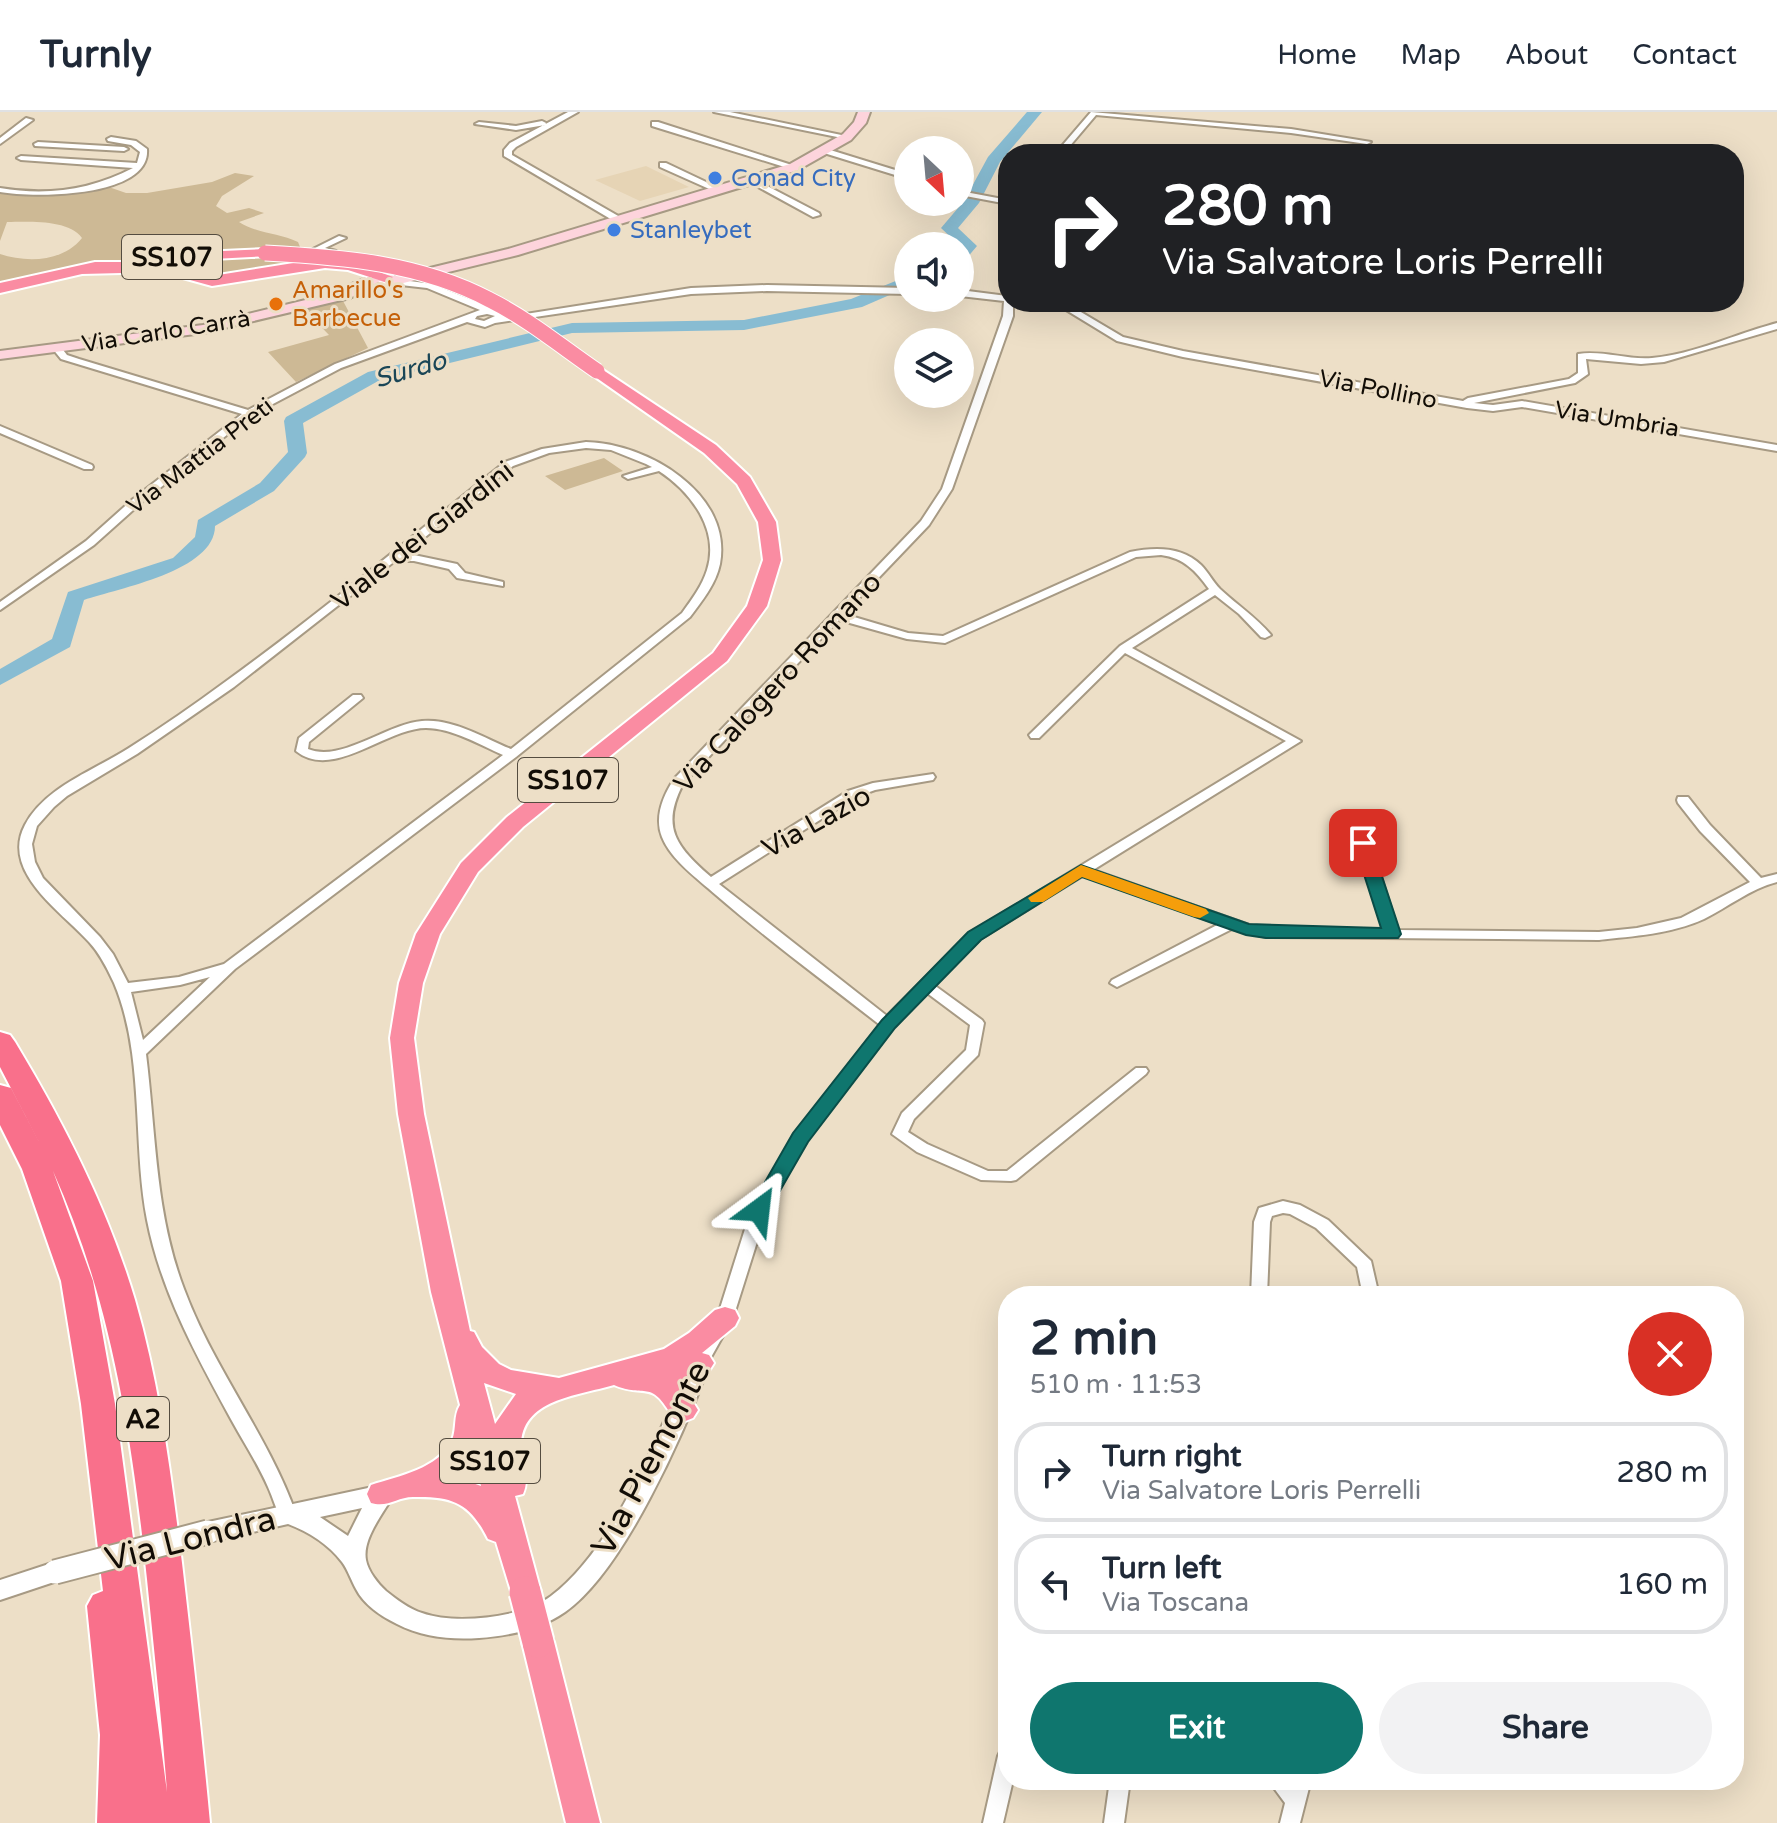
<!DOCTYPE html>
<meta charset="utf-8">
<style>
body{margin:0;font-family:"Varela Round",sans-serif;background:#f2f2f3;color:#1f2937;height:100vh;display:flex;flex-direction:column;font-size:30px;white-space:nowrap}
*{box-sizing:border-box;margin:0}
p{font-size:26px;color:#747a83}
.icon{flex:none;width:44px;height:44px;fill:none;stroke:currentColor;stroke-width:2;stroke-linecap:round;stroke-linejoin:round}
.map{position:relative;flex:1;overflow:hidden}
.side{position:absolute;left:998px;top:1174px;width:746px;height:504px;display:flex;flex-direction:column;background:#fff;border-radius:32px;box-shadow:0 8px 32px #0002}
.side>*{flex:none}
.top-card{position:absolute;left:998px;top:32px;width:746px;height:168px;border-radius:32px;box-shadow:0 8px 32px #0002;background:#202124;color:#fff;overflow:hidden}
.needle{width:52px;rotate:154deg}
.tools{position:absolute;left:894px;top:24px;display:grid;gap:16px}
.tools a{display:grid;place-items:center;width:80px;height:80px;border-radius:50%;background:#fff;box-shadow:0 8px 32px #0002;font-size:40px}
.pin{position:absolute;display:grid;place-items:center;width:68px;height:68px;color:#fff;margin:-34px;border-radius:16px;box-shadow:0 4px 12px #0006}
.me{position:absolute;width:88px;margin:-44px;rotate:30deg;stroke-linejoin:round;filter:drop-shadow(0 0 6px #0008)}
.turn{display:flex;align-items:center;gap:28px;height:168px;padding:0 32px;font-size:36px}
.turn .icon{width:104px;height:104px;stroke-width:2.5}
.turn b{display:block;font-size:56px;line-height:68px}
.round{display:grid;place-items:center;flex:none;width:84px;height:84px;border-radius:42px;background:#f2f2f3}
.summary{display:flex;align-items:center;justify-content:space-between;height:136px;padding:0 32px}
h1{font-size:48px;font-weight:800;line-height:60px}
.button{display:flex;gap:16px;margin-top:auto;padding:16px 32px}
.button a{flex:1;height:92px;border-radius:48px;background:#0f766e;color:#fff;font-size:32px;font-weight:800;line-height:92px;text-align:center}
.button a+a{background:#f2f2f3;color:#1f2937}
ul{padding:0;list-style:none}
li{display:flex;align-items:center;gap:24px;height:100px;margin:0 16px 12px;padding:0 16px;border:4px solid #e0e1e3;border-radius:32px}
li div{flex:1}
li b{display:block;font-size:30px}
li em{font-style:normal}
header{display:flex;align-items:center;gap:48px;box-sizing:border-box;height:112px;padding:0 40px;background:#fff;border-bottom:2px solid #e0e1e3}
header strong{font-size:38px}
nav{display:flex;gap:44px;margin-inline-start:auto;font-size:28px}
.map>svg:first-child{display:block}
.built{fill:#e6d4b5}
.green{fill:#cdb995}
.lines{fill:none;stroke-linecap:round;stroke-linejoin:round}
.river{fill:#88bcd2;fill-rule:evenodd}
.minor-casing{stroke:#a79a84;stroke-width:4}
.tertiary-casing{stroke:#a79a84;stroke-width:4}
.secondary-casing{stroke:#a79a84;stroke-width:4}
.trunk-casing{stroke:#fff;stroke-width:4}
.motorway-casing{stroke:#fff;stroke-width:4}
.minor{fill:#fff;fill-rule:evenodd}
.tertiary{fill:#fff;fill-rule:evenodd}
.secondary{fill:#fdd4dc;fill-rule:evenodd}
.trunk{fill:#fa8ca2;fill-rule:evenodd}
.motorway{fill:#f9708b;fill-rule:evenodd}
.tertiary-bridge-casing{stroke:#a79a84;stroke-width:27;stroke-linecap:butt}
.trunk-bridge-far1-casing{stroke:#fff;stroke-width:17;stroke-linecap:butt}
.trunk-bridge-casing{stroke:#fff;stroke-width:35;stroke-linecap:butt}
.tertiary-bridge{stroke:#fff;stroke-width:23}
.trunk-bridge-far1{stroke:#fa8ca2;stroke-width:15}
.trunk-bridge{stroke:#fa8ca2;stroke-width:31}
.route{fill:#0f766e;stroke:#0a4d48;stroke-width:2}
.slow{fill:#f59e0b}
.shop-dot{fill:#3f7fe0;stroke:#eddfc7;stroke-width:3}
.food-dot{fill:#e8710a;stroke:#eddfc7;stroke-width:3}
.labels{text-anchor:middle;stroke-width:6;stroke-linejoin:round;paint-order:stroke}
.far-shop-label{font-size:24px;fill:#366cbe;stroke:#eddfc7;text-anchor:start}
.far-food-label{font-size:24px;fill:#c56008;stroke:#eddfc7;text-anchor:start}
.far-street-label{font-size:24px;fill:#120d06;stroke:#eddfc7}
.shield{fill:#eddfc7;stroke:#544c40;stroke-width:2}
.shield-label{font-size:26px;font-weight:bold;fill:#120d06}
.far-water-label{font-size:26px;font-style:italic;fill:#1a4657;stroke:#eddfc7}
.street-label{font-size:28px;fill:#120d06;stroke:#eddfc7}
.near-street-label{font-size:34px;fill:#120d06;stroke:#eddfc7}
</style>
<header>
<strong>Turnly</strong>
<nav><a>Home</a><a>Map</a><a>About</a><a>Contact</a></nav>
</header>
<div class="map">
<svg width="1777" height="1711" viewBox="0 0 1777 1711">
<rect width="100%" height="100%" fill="#eddfc7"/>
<!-- built -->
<path class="built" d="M646,54L689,75L640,89L595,68Z"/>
<!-- green -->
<path class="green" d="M235,61L254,64L222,84L216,94L227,101L249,96L264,101L239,110C258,122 279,121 298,130L300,135L292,140C192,137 97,148 0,171V142C27,151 63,150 82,126C68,107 28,110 7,110L0,129V81H75L103,73L126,81H147L212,70Z
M274,144L317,148L217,166L195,161L197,154L207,148Z
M342,187L368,236L296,270L268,240L329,223L303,196Z
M604,346L623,359L565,378L545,364Z"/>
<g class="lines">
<!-- river -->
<path class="river" d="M1027,0H1042L1000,50L979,91L958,116L977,134L966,147L960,149V134L941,116L964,89L988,45Z
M908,164V175L862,195L744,218L572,221L380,268L303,311L307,341L305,345L274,379L215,414C215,459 119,476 84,488L70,535L0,573V557L52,527L68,480L173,446L195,425L198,408L260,371L288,340L284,309L286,305L368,260L572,211L744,208L851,187Z"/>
<!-- minor casing -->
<g class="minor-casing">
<path id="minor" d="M568,0H578L516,35L512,39V43L620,105V109H614L504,44V38L510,31Z
M714,0H730L851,25L847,27Z
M1091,0L1291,17L1371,30L1367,32L1291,21L1096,3L1063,42H1055Z
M26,6L33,8L0,32V26Z
M542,9L546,11L545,13L516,18L475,12L479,10L516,14Z
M652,10H658L798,55L791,57L652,14Z
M111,25L136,29L147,37C151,86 33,86 0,80V76C47,84 91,78 133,56L21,48L17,46L21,44L137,51L140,40L131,33L108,29L107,27Z
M38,30L124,35L128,37L124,39L35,34L34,32Z
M827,37L908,62V67L824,41L823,39Z
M660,51H666L723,78L716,80L660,55Z
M752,66L819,101L820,103L813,105L749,70L748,68Z
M960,79L1008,88V92L960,83Z
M339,124L346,126L325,136L336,139V143L313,137Z
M395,167L432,172L499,199L506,205L691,176L767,173L908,176V182L767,179L691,182L495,211L485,215L467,210L341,256L252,303L141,391L94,433L0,498V490L86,429L133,387L242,302L61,247L52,236L54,234H60L67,243L79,247L248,298L335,252L480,198L427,176L392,172L391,170ZM487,202L495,204L484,209L475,207L477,204Z
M1007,172L1008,178L1004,177L1003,175Z
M960,178L1007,184L1008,190H1013V204L952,377L929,413L844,502L908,521L943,524L1130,440C1154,435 1182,434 1201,453C1208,460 1213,470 1220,477C1237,493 1256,505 1271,523L1265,526L1261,525L1239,502L1215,483L1132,536L1301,629L1093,758L1249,813L1266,817L1384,818L1356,731L1363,727L1370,731L1398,818L1599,820L1637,816L1681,806L1750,770L1700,719L1678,691L1677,688L1678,685H1688L1710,713L1761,766L1777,762V770C1750,777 1728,795 1704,807C1671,822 1634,824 1599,828L1266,825L1232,817L1117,875L1110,871L1112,868L1219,812L1084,763L980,827L934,873L982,908L984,911L978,943L914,1007L908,1020L927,1032L988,1059H1007L1136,956H1146L1148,959L1146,962L1016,1068L1011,1069L981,1068L917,1040L892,1022L902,1001L966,938L970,913L927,881L893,915L806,1029L767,1098L733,1206L705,1256L699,1257L693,1256L691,1251L717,1206L751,1098L795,1022L880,913C825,870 769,829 716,783C698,767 671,748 662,725C654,705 663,684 674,667L921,409L942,377L1003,204L1004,189L960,184ZM1161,443C1184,446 1196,459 1209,477L1120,534L1029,623L1031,626H1039L1125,541L1286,629L970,821L887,904L719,772L856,685L875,678L933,668L935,665L933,662L873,671L848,679L711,765C677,735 660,716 683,672L839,508L907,527L945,531L1136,445Z
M1053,190H1064L1123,225L1183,239L1463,289L1468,286L1569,267L1578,261V242C1602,238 1627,248 1652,246C1695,242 1735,222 1777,211V217L1664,250L1641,252L1586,247L1588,262L1575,271L1474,291L1493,293L1522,289L1777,333V339L1522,295L1493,299L1467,296L1183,245L1117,229Z
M0,314L92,353L93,355L92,357H84L0,321Z
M586,330C646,331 733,381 720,452C716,472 702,489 690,505L516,645L235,857L146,942C156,1022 155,1101 184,1177C213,1256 268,1323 296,1402L293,1407L287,1409L281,1407C276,1397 273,1386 268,1375C258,1352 244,1331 232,1309C197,1245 161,1180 147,1108C132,1030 145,945 114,871C107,856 100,842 89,830C62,800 0,760 25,713C45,675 95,658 129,636C162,615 194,593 225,570C322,500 412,424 505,350L542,337ZM586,336L611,338L646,352L652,355L623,364L628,367L659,359C691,380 720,418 707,458C702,474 692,487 682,501L511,637C484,626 452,606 422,609C386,612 341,651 308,637L309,630L363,586L361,583H353L299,626L296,639C333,669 386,616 426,616C452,616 480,633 503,643L224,852L179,865L128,871L113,842L100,825L43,766L35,750L32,732L37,714L54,695L67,684L137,642L234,575L395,449H414L449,457L457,466L503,474V470L465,461L457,452L414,443H403L513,354L549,341ZM210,865L143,928L131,880L180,873Z
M1283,1089L1300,1093L1328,1108L1371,1149L1379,1184H1363L1357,1155L1316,1116L1290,1102L1283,1101L1272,1104L1270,1110L1267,1184H1251L1254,1110L1259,1096Z
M1008,1635V1668H1013L1003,1711H983L998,1644L1001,1638Z
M1110,1668H1130L1124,1711H1104Z
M1268,1668H1311L1300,1711H1280L1285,1691Z"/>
</g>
<!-- tertiary casing -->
<g class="tertiary-casing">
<path id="tertiary" d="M699,1243L707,1245L710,1251C685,1319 624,1459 565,1500C541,1517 508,1524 479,1526C451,1528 422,1525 397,1512C381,1504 364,1493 356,1477C351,1468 348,1458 342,1450C328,1432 309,1420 288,1412L208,1430L200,1427L196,1420L200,1413L208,1410L382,1373L390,1375L394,1382C384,1401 362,1426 366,1448C368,1459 378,1472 386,1479C396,1487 409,1497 422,1501C456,1513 522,1506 551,1484C602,1446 640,1364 665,1307C674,1287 681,1264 691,1245ZM362,1396L348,1424L320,1405Z
M55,1450L63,1453L67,1460L63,1467L0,1488V1468Z"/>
</g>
<!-- secondary casing -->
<g class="secondary-casing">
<path id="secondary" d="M858,0H870L866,11L851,28L798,58L518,143L395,173L380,169L350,186L203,221L0,247V239L203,213L326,183L375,162L397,164L508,137L790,52L843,22L854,10Z"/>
</g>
<!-- trunk casing -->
<g class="trunk-casing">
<path id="trunk" d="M265,137L272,141L270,144L156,150L149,146L156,142Z
M325,146L355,151L393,165L385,170L348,158L325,156L212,174L161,160L82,162L0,181V171L95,150H162L212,164Z
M597,254L716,333L750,365L776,410L781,448L767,494L727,549L523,715L478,760L440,822L423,871L414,926L424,1002L470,1219L474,1220L482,1235L499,1252L511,1258L559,1266L664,1237L689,1221L715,1198L725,1195L735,1198L739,1206L735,1214L702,1241L709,1243L714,1251L709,1259L681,1271L698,1298L693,1306L683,1310L673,1306C650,1265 646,1287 614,1273C573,1285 513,1288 522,1345C524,1358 529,1369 523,1382L515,1384L541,1480L536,1489L525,1493L514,1489L496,1430L488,1427C470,1391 453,1384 413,1385C397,1385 388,1396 371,1391L367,1382L371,1373C398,1364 439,1357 452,1328C457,1316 453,1304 460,1293L431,1180L398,1002L390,926L399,871L416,822L461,751L507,705L713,541L747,494L763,448L758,410L737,372L704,341L591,262L589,259L591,256ZM484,1271L516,1282L495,1312ZM474,1345L481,1374L456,1365Z
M538,1516L550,1520L554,1530L600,1711H566L522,1530L526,1520Z"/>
</g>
<!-- motorway casing -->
<g class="motorway-casing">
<path id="motorway" d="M0,920L10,923L15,930C64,1011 108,1097 135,1188C160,1274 171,1363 182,1451C192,1538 202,1624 210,1711H97L100,1623L87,1494L93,1483L103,1479L81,1292L61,1169L22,1057L0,1013V973L11,976L51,1053L0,955ZM53,1059C112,1190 132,1326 147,1467C154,1538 162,1609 167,1680L115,1292L93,1169Z"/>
</g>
<!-- minor -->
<use href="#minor" class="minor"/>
<!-- tertiary -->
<use href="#tertiary" class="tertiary"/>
<!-- secondary -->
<use href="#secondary" class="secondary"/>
<!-- trunk -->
<use href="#trunk" class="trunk"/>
<!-- motorway -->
<use href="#motorway" class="motorway"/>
<!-- tertiary-bridge casing -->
<g class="tertiary-bridge-casing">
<path id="tertiary-bridge" d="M55,1460L208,1420"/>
</g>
<!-- trunk-bridge-far1 casing -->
<g class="trunk-bridge-far1-casing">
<path id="trunk-bridge-far1" d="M265,141C343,145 420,151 490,188C528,207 562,235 597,259"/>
</g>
<!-- trunk-bridge casing -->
<g class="trunk-bridge-casing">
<path id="trunk-bridge" d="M525,1480L538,1530"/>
</g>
<!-- tertiary-bridge -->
<use href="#tertiary-bridge" class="tertiary-bridge"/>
<!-- trunk-bridge-far1 -->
<use href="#trunk-bridge-far1" class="trunk-bridge-far1"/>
<!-- trunk-bridge -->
<use href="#trunk-bridge" class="trunk-bridge"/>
</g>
<!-- route -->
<path class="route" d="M1363,726L1371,731L1401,822L1398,826H1266L1246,823L1082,765L981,828L895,916L808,1030L766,1103H752L749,1098L793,1021L882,908L968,820L1081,753L1249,812L1381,816L1354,731Z"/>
<!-- slow -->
<path class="slow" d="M1081,753L1206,797L1209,801L1200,806L1194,805L1082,765L1043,790H1031L1028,786Z"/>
<!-- markers -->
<g class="shop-dot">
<circle cx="715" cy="66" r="8"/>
<circle cx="614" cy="118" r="8"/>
</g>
<circle class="food-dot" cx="276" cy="192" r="8"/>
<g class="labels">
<!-- far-shop labels -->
<g class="far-shop-label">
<text x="731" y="74">Conad City</text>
<text x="630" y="126">Stanleybet</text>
</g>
<!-- far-food labels -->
<g class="far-food-label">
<text x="292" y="186">Amarillo's<tspan x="292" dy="28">Barbecue</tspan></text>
</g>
<!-- far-street labels -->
<g class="far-street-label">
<text transform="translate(166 219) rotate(-9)" y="8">Via Carlo Carrà</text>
<text transform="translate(1378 277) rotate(11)" y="8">Via Pollino</text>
<text transform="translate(1617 307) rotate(9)" y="8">Via Umbria</text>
<text transform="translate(200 344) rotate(-37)" y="8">Via Mattia Preti</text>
</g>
<!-- shield labels -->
<g class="shield">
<rect x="122" y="123" width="100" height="44" rx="6"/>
<rect x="518" y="646" width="100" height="44" rx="6"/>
<rect x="117" y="1285" width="52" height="44" rx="6"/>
<rect x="440" y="1327" width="100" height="44" rx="6"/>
</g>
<g class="shield-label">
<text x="172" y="154">SS107</text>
<text x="568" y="677">SS107</text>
<text x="143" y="1316">A2</text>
<text x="490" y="1358">SS107</text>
</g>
<!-- far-water labels -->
<g class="far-water-label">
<text transform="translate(410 257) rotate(-16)" y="9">Surdo</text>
</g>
<!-- street labels -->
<g class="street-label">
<text transform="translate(422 423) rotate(-38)" y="10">Viale dei Giardini</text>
<text transform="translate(777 570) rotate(-47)" y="10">Via Calogero Romano</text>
<text transform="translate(816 709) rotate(-29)" y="10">Via Lazio</text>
</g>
<!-- near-street labels -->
<g class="near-street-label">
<text transform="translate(650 1346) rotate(-62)" y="12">Via Piemonte</text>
<text transform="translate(190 1426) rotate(-14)" y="12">Via Londra</text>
</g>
</g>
</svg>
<div class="tools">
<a><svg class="needle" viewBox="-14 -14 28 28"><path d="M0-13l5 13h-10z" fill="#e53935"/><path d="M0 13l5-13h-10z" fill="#747a83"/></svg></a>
<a><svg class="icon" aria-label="sound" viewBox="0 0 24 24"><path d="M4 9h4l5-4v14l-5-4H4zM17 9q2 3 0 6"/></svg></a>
<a><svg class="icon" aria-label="layers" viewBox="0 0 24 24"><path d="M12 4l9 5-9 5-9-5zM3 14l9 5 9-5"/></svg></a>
</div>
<div class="pin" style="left:1363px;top:731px;background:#d93025"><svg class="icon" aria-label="arrive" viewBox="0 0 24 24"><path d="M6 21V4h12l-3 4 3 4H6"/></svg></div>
<svg class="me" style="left:759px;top:1098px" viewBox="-20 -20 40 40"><path d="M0-17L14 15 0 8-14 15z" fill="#0f766e" stroke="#fff" stroke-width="4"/></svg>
<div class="top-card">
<div class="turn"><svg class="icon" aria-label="right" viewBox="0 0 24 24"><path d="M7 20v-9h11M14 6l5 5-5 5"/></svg><div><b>280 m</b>Via Salvatore Loris Perrelli</div></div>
</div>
<section class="side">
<div class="summary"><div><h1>2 min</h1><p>510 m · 11:53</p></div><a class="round" style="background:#d93025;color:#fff"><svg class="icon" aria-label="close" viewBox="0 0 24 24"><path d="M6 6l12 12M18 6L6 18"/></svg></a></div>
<ul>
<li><svg class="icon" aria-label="right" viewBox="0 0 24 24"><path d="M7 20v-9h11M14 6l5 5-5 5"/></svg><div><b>Turn right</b><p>Via Salvatore Loris Perrelli</p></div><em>280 m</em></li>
<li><svg class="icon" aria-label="left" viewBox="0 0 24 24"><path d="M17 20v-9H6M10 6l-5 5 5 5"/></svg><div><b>Turn left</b><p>Via Toscana</p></div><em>160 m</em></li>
</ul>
<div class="button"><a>Exit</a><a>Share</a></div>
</section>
</div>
